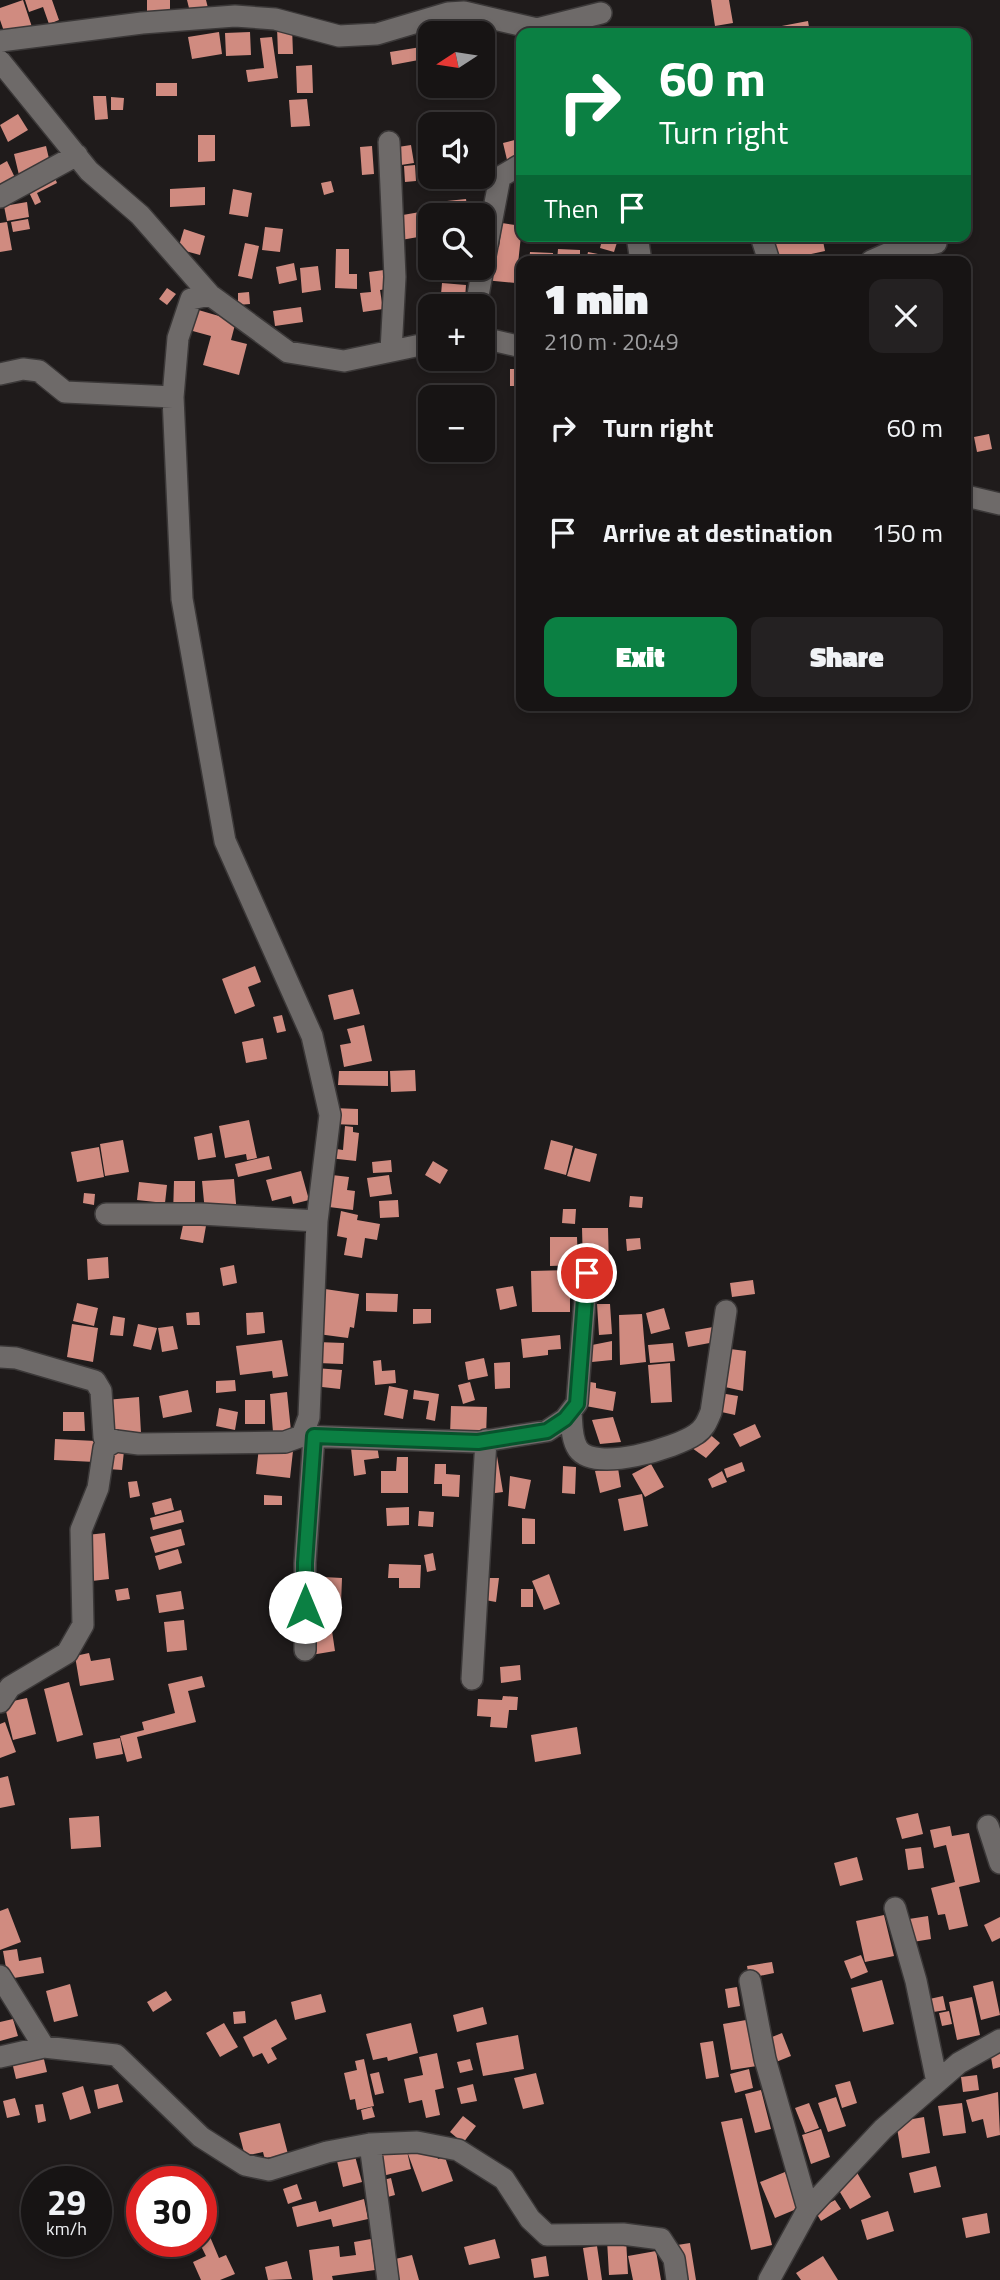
<!DOCTYPE html>
<meta charset="utf-8">
<style>
body{margin:0;font-family:"Titillium Web",sans-serif;background:#242122;color:#f1f3f6;height:100vh;display:flex;flex-direction:column;font-size:26px;white-space:nowrap}
*{box-sizing:border-box;margin:0}
p{font-size:23px;color:#9e9ea0}
.icon{flex:none;width:38px;height:38px;fill:none;stroke:currentColor;stroke-width:2;stroke-linecap:round;stroke-linejoin:round}
.map{position:relative;flex:1;overflow:hidden}
.sheet{position:absolute;left:516px;top:256px;width:455px;height:455px;display:flex;flex-direction:column;background:#171414;border-radius:14px;box-shadow:0 4px 10px #0003,0 0 0 2px #363334}
.sheet>*{flex:none}
.hud{position:absolute;left:516px;top:28px;width:455px;height:214px;border-radius:14px;box-shadow:0 4px 10px #0003,0 0 0 2px #363334;background:#0b8043;color:#fff;overflow:hidden}
.needle{width:46px;rotate:258deg}
.buttons{position:absolute;left:418px;top:21px;display:grid;gap:14px}
.buttons a{display:grid;place-items:center;width:77px;height:77px;border-radius:14px;background:#171414;box-shadow:0 4px 10px #0003,0 0 0 2px #363334;font-size:35px}
.speed{position:absolute;left:21px;top:2166px;display:flex;gap:14px;font-size:35px;font-weight:700;text-align:center}
.speed>*{display:grid;place-content:center;width:91px;height:91px;border-radius:50%;background:#171414;box-shadow:0 4px 10px #0003,0 0 0 2px #363334;line-height:1}
.speed small{font-size:18px;font-weight:400}
.speed .limit{border:10px solid #d22;background:#fff;color:#111}
.pin{position:absolute;display:grid;place-items:center;width:60px;height:60px;color:#fff;margin:-30px;border:4px solid #fff;border-radius:50%;box-shadow:0 2px 7px #0007}
.me{position:absolute;width:77px;margin:-38px;rotate:0deg;stroke-linejoin:round;filter:drop-shadow(0 0 5px #0008)}
.turn{display:flex;align-items:center;gap:24px;height:147px;padding:0 28px;font-size:32px}
.turn .icon{width:91px;height:91px;stroke-width:2.5}
.turn b{display:block;font-size:49px;line-height:60px}
.then{display:flex;align-items:center;height:66px;padding:0 28px;background:#0003;gap:14px;font-size:26px}
.round{display:grid;place-items:center;flex:none;width:74px;height:74px;border-radius:14px;background:#242122}
.headline{display:flex;align-items:center;justify-content:space-between;height:119px;padding:0 28px}
h1{font-size:42px;font-weight:800;line-height:52px}
.cta{display:flex;gap:14px;margin-top:auto;padding:14px 28px}
.cta a{flex:1;height:80px;border-radius:14px;background:#0b8043;color:#fff;font-size:28px;font-weight:800;line-height:80px;text-align:center}
.cta a+a{background:#242122;color:#f1f3f6}
ul{padding:0;list-style:none}
li{display:flex;align-items:center;gap:21px;height:105px;padding:0 28px}
li div{flex:1}
li b{display:block;font-size:26px}
li em{font-style:normal}
.map>svg:first-child{display:block}
.building{fill:#d08b80}
.lines{fill:none;stroke-linecap:round;stroke-linejoin:round}
.minor-casing{stroke:#3b3838;stroke-width:24}
.minor{stroke:#6e6a69;stroke-width:21}
.route-casing{stroke:#07532c;stroke-width:18}
.route{stroke:#0b8043;stroke-width:12}
</style>
<div class="map">
<svg width="1000" height="2280" viewBox="0 0 1000 2280">
<rect width="100%" height="100%" fill="#1f1b1b"/>
<!-- building -->
<path class="building" d="M23,0L32,27L6,37L0,20V8Z
M25,0H52L59,20L49,24L43,7L29,12Z
M147,0H170V12H147Z
M187,0H206L208,8L190,12Z
M711,0H729L733,23L715,26Z
M808,21L810,33H762L761,30Z
M277,27H292L293,54H278Z
M219,32L222,54L192,59L188,37Z
M250,32L251,55L226,56L225,33Z
M272,37L278,78L248,82L246,70L264,68L260,38Z
M421,47L424,59L392,65L390,52Z
M312,65L313,93H297L296,66Z
M156,83H177V96H156Z
M93,96H106L108,119L95,120Z
M111,97L124,98L123,110H111Z
M307,99L310,126L291,127L289,100Z
M18,114L28,130L8,142L0,125Z
M198,135H215V161L198,162Z
M522,138V161L508,164L503,143Z
M411,145L414,163L388,167L385,149Z
M46,146L51,167L19,175L14,154Z
M372,146L374,174L362,175L360,147Z
M7,161L18,184L0,192V165Z
M415,165L416,181L405,182L404,166Z
M53,173L57,183L37,193L41,202L35,205L26,186Z
M449,177H471L472,183L451,186Z
M331,181L334,192L324,195L321,183Z
M205,187V205L170,207V189Z
M233,189L252,193L248,217L229,214Z
M466,199L468,215H449L447,201Z
M27,202L29,217L7,221L4,206Z
M444,204V215H430V240H427L425,205Z
M420,212L424,236L401,240L397,216Z
M28,219L30,229L13,232L11,222Z
M7,222L12,250L0,252V223Z
M502,223L522,226L516,283L484,280L488,245L499,247Z
M265,227L283,229L280,252L262,250Z
M184,229L205,236L200,255L178,249Z
M603,236H619L614,252L600,248Z
M786,236H822L825,251L779,261L774,239Z
M245,243L259,246L252,279L238,276Z
M336,249H349V274H357V289L335,288Z
M558,249L580,250V261H557Z
M530,252L553,253V261H529Z
M588,252L603,255L602,261H586Z
M294,263L297,280L279,284L276,267Z
M318,266L321,290L302,293L300,268Z
M384,270L386,289L380,290L383,309L363,312L360,293L371,292L369,272Z
M442,283L466,285L465,299L456,298L455,306H440Z
M167,288L176,294L167,305L159,299Z
M249,292L250,304L238,305V293Z
M301,307L303,322L275,326L273,311Z
M195,309L236,321L231,340L247,344L239,375L203,365L211,336L189,330Z
M510,369H522V386H510Z
M989,434L992,449L977,452L974,437Z
M255,966L261,982L248,987L255,1006L235,1014L222,979Z
M353,989L360,1014L334,1020L328,995Z
M282,1015L286,1031L277,1033L273,1017Z
M364,1025L372,1061L344,1067L340,1045L351,1043L347,1029Z
M263,1038L267,1059L246,1063L242,1042Z
M415,1070L416,1091L391,1092L390,1071Z
M339,1071H388V1086L338,1085Z
M333,1108L358,1109V1125L333,1124Z
M249,1120L257,1158L247,1160L246,1154L225,1158L219,1126Z
M345,1126L353,1127V1132L359,1133L356,1161L329,1158L330,1148L343,1150Z
M212,1133L216,1157L198,1160L194,1137Z
M123,1140L129,1172L105,1176L100,1144Z
M551,1140L573,1146L566,1175L544,1169Z
M99,1147L104,1177L77,1182L71,1152Z
M575,1148L597,1154L590,1182L567,1176Z
M269,1156L272,1169L238,1177L235,1164Z
M391,1160L392,1172L373,1173L372,1162Z
M433,1161L448,1170L440,1184L425,1175Z
M301,1171L309,1200L293,1204L291,1196L272,1201L266,1180Z
M332,1175L349,1177L347,1190L355,1191L353,1210L329,1207Z
M389,1175L392,1194L370,1197L367,1178Z
M234,1179L237,1215L205,1212L202,1181Z
M174,1181H195V1207L173,1215Z
M139,1182L167,1185L165,1203L137,1200Z
M84,1193L95,1194L94,1205L83,1203Z
M630,1196L643,1197L642,1208L629,1207Z
M398,1200L399,1217L380,1218L379,1201Z
M563,1209H576L575,1224L562,1223Z
M341,1211L358,1215L357,1220L380,1224L377,1240L365,1238L362,1258L344,1255L347,1238L337,1236Z
M185,1216L207,1220L203,1243L180,1239Z
M582,1228H608L609,1267L583,1265Z
M550,1237H577L578,1265L550,1266Z
M640,1238L641,1249L627,1251L626,1239Z
M108,1257L109,1278L88,1280L87,1259Z
M234,1265L237,1283L223,1286L220,1268Z
M570,1270V1312H532L531,1271Z
M753,1280L755,1294L732,1297L730,1283Z
M513,1286L517,1306L500,1310L496,1289Z
M325,1289L359,1294L354,1328L350,1327L348,1338L318,1334Z
M366,1293L398,1294L397,1312L366,1311Z
M77,1303L98,1308L94,1326L73,1321Z
M597,1304H610L612,1334L599,1335Z
M664,1308L670,1329L651,1334L646,1313Z
M413,1309H431V1323L413,1324Z
M199,1312L200,1325H187L186,1313Z
M263,1312L265,1333L247,1335L246,1313Z
M642,1314L646,1362L620,1365L619,1315Z
M113,1316L125,1318L123,1336L110,1335Z
M72,1324L98,1328L93,1362L67,1357Z
M138,1324L157,1328L151,1350L133,1346Z
M173,1326L178,1349L162,1352L158,1328Z
M713,1327L715,1342L688,1347L685,1332Z
M560,1335L561,1349L548,1350V1355L523,1358L521,1339Z
M282,1340L288,1376L273,1378L272,1371L240,1375L236,1346Z
M612,1341V1360L592,1362V1345Z
M317,1342L344,1343L343,1364L318,1363Z
M673,1343L675,1361L650,1363L648,1345Z
M730,1349L746,1351L743,1391L725,1387Z
M484,1358L488,1376L468,1380L465,1362Z
M381,1360L382,1371L395,1370L396,1383L375,1385L373,1361Z
M510,1362V1388L495,1389L494,1363Z
M670,1363L672,1402L651,1403L648,1365Z
M315,1368L342,1370L340,1389L313,1386Z
M235,1380L236,1391L216,1393V1381Z
M584,1381L596,1383V1388L616,1392L613,1411L580,1405Z
M470,1382L475,1400L463,1404L458,1385Z
M389,1386L408,1390L403,1419L384,1415Z
M188,1390L192,1412L163,1418L159,1396Z
M414,1390L439,1394L435,1421L426,1419L429,1401L413,1399Z
M287,1392L291,1431L273,1432L270,1394Z
M720,1393L738,1396L735,1415L717,1411Z
M139,1397L141,1433L109,1435L106,1400Z
M245,1400H265V1424H245Z
M451,1406L487,1407L486,1437L450,1435Z
M219,1408L238,1412L235,1430L216,1426Z
M63,1412H84L85,1431H63Z
M613,1417L621,1442L600,1444L592,1420Z
M755,1424L761,1437L740,1447L733,1434Z
M707,1432L720,1443L706,1458L692,1448Z
M55,1439L96,1441L95,1462L54,1460Z
M377,1445L379,1458L364,1460L366,1474L354,1476L351,1448Z
M259,1447L293,1451L290,1478L256,1474Z
M109,1450L124,1451L122,1470L108,1469Z
M497,1456L503,1492L488,1494V1459Z
M397,1457H408V1493H381V1471H396Z
M742,1462L745,1471L727,1478L724,1469Z
M435,1464H446V1474L460,1475L459,1497L442,1496V1484H434Z
M651,1464L664,1487L645,1497L632,1474Z
M563,1466L576,1467L575,1494L562,1493Z
M618,1468L621,1487L600,1493L595,1471Z
M722,1471L727,1482L712,1488L708,1479Z
M510,1476L531,1480L525,1509L508,1506Z
M137,1481L140,1496L130,1498L128,1482Z
M642,1494L648,1526L624,1531L618,1499Z
M264,1495L282,1496V1505H264Z
M171,1498L174,1510L155,1515L152,1503Z
M409,1507V1525L387,1526L386,1508Z
M181,1510L184,1522L153,1530L150,1518Z
M419,1511L434,1512L433,1527L418,1526Z
M522,1518L535,1519V1544H522Z
M181,1529L185,1545L155,1553L150,1537Z
M105,1533L109,1579L92,1581L87,1535Z
M178,1549L182,1563L159,1570L155,1556Z
M433,1553L436,1570L427,1572L424,1555Z
M389,1564L421,1565L420,1588H399V1578H388Z
M549,1574L560,1604L544,1610L532,1581Z
M305,1576L342,1578L341,1604L304,1602Z
M486,1578H499L496,1602L485,1600Z
M128,1588L130,1599L117,1601L115,1590Z
M521,1589H533V1607H521Z
M181,1591L184,1609L159,1613L156,1595Z
M184,1620L187,1650L167,1652L164,1622Z
M332,1631L335,1651L305,1656L301,1636Z
M89,1653L91,1661L110,1658L114,1680L80,1686L75,1656Z
M520,1665L521,1680L501,1683L500,1667Z
M202,1676L205,1687L188,1691L196,1722L137,1737L142,1758L127,1762L120,1736L144,1730L142,1722L175,1713L168,1684Z
M69,1682L83,1735L57,1742L44,1689Z
M503,1696L518,1697L517,1710H509L507,1728L490,1727L491,1717L477,1716L478,1699L502,1700Z
M27,1698L36,1734L13,1740L4,1703Z
M5,1722L16,1752L0,1758V1724Z
M577,1727L581,1754L535,1762L531,1735Z
M120,1738L123,1754L96,1759L93,1743Z
M8,1776L15,1805L0,1808V1778Z
M918,1813L923,1834L902,1839L896,1818Z
M99,1816L101,1847L71,1849L69,1818Z
M950,1826L952,1836L969,1833L980,1882L959,1887L968,1926L949,1930L945,1914L938,1915L931,1888L955,1882L946,1845L934,1848L930,1830Z
M921,1847L924,1868L908,1870L905,1849Z
M857,1857L863,1880L840,1886L834,1863Z
M8,1908L21,1942L0,1950V1911Z
M884,1915L894,1956L865,1962L856,1921Z
M928,1916L931,1939L913,1942L909,1919Z
M1000,1917V1938L992,1942L984,1925Z
M17,1949L19,1961L41,1957L44,1973L8,1979L3,1951Z
M861,1955L868,1972L851,1979L844,1961Z
M772,1962L774,1973L749,1978L747,1966Z
M882,1980L894,2024L863,2032L851,1988Z
M993,1981L1000,2015L981,2020L973,1986Z
M70,1984L78,2016L54,2022L46,1991Z
M737,1987L740,2006L728,2008L725,1989Z
M166,1991L172,2000L153,2012L147,2002Z
M321,1994L326,2012L295,2020L291,2002Z
M943,1996L946,2010L927,2013L925,2000Z
M972,1997L980,2035L957,2040L949,2002Z
M483,2007L487,2024L457,2032L453,2015Z
M245,2011L246,2023L234,2024L233,2012Z
M949,2011L952,2024L942,2026L939,2013Z
M13,2019L18,2036L0,2041V2022Z
M276,2019L287,2039L271,2048L277,2059L268,2064L262,2053L253,2057L243,2037Z
M752,2019L757,2066L731,2070L723,2024Z
M224,2023L238,2047L220,2057L206,2033Z
M411,2023L418,2053L388,2061L387,2057L373,2060L366,2034Z
M782,2033L791,2056L776,2062L767,2039Z
M518,2035L524,2069L483,2076L476,2043Z
M713,2041L719,2077L706,2079L700,2043Z
M1000,2049V2067L993,2069L990,2051Z
M437,2053L444,2088L435,2090L440,2115L426,2118L422,2100L409,2103L404,2079L423,2075L419,2057Z
M43,2055L47,2072L16,2079L12,2062Z
M364,2059L374,2106L357,2110L355,2099L350,2100L344,2073L357,2070L355,2061Z
M470,2059L473,2070L460,2073L457,2062Z
M749,2069L753,2088L735,2093L730,2074Z
M379,2072L384,2093L375,2095L370,2074Z
M536,2073L544,2104L523,2109L514,2078Z
M977,2075L979,2090L963,2092L961,2077Z
M850,2081L857,2103L842,2108L835,2085Z
M118,2084L123,2102L98,2109L94,2090Z
M473,2084L477,2101L461,2104L457,2088Z
M83,2086L91,2113L70,2120L62,2093Z
M761,2090L771,2129L755,2133L745,2094Z
M998,2092L1000,2135L987,2138L983,2119L972,2122L966,2100Z
M836,2097L846,2126L828,2132L818,2103Z
M15,2098L20,2115L7,2118L3,2101Z
M809,2103L819,2128L805,2133L795,2108Z
M962,2103L966,2133L943,2136L938,2106Z
M43,2104L46,2121L38,2123L35,2105Z
M372,2107L375,2117L363,2120L361,2110Z
M463,2116L476,2126L463,2143L450,2132Z
M924,2117L930,2153L902,2158L896,2122Z
M742,2118L772,2245L751,2250L721,2122Z
M280,2123L289,2158L266,2164L263,2152L245,2156L239,2133Z
M821,2129L830,2157L811,2164L802,2135Z
M404,2138L411,2169L374,2178L377,2145Z
M433,2145L438,2159L445,2157L453,2181L422,2192L408,2154Z
M355,2156L362,2182L343,2187L337,2161Z
M936,2166L941,2187L914,2193L909,2173Z
M855,2169L871,2197L850,2209L834,2182Z
M785,2172L799,2208L775,2218L760,2182Z
M391,2178L395,2195L373,2201L368,2184Z
M297,2184L302,2199L288,2204L283,2189Z
M364,2199L368,2219L333,2227L331,2219L297,2227L292,2207L316,2201L319,2212Z
M835,2200L841,2209L821,2221L815,2211Z
M888,2211L894,2231L867,2240L861,2220Z
M987,2213L990,2233L966,2238L962,2218Z
M208,2232L219,2258L226,2255L235,2274L220,2280H201L193,2262L206,2256L199,2242L201,2235Z
M371,2239L375,2270L332,2276L333,2280H313L309,2250L339,2246L340,2257L356,2255L354,2242Z
M495,2239L500,2258L469,2265L464,2247Z
M626,2239L628,2274L609,2275L607,2240Z
M690,2243L696,2280H676L671,2246Z
M597,2246L602,2280H588L583,2248Z
M656,2251L661,2280H633L628,2256Z
M412,2255L419,2280H392L387,2261Z
M546,2256L549,2276L534,2278L531,2259Z
M823,2256L838,2280H801L796,2273Z
M287,2261L292,2279L268,2280L265,2267Z"/>
<g class="lines">
<!-- minor casing -->
<g class="minor-casing">
<path id="minor" d="M0,41L142,23L235,16L275,19L339,36L377,34L448,13L464,12L537,29L601,13
M0,61L89,171L140,215L210,295L288,352L344,361L430,343
M389,142L395,277L391,351
M0,197L77,155
M637,236L641,261
M761,236L769,261
M871,261L898,249L936,243
M483,266L500,177L522,164
M476,306L483,268
M483,338L522,347
M0,374L23,369L39,371L65,392L173,397
M966,496L1000,504
M106,1214H201L317,1221
M0,1357L16,1358L95,1381L101,1391L104,1437L116,1441
M571,1412C572,1423 571,1439 578,1449C595,1473 676,1448 696,1434C705,1428 707,1421 711,1412L726,1311
M302,1436L478,1442L547,1431L565,1419L577,1403L587,1273
M305,1650V1563L314,1436
M472,1679L486,1440
M0,1702L10,1687L67,1653L83,1625L81,1530L98,1488L104,1448L116,1441L139,1444L285,1442L302,1436L309,1417L317,1221L330,1115L312,1036L225,841L182,599L173,397L178,338L191,299L210,295
M988,1826L1000,1863
M895,1908L916,1981L937,2082
M0,1976L44,2047
M750,1981L765,2059L808,2209
M0,2057L44,2047L116,2055L201,2137L245,2165L269,2170L327,2152L370,2144L417,2142L458,2150L504,2179L530,2219L547,2235L623,2234L661,2239L674,2259L677,2280
M370,2144L388,2280
M769,2280L808,2209L883,2129L959,2063L1000,2040"/>
</g>
<!-- minor -->
<use href="#minor" class="minor"/>
</g>
<g class="lines">
<!-- route casing -->
<g class="route-casing">
<path id="route" d="M305,1607V1563L314,1436L478,1442L547,1431L565,1419L577,1404L587,1273"/>
</g>
<!-- route -->
<use href="#route" class="route"/>
</g>
</svg>
<div class="buttons">
<a><svg class="needle" viewBox="-14 -14 28 28"><path d="M0-13l5 13h-10z" fill="#e53935"/><path d="M0 13l5-13h-10z" fill="#9e9ea0"/></svg></a>
<a><svg class="icon" aria-label="sound" viewBox="0 0 24 24"><path d="M4 9h4l5-4v14l-5-4H4zM17 9q2 3 0 6"/></svg></a>
<a><svg class="icon" aria-label="search" viewBox="0 0 24 24"><circle cx="10" cy="10" r="6"/><path d="M15 15l6 6"/></svg></a>
<a>+</a>
<a>−</a>
</div>
<div class="speed"><div>29<small>km/h</small></div><div class="limit">30</div></div>
<div class="pin" style="left:587px;top:1273px;background:#d93025"><svg class="icon" aria-label="arrive" viewBox="0 0 24 24"><path d="M6 21V4h12l-3 4 3 4H6"/></svg></div>
<svg class="me" style="left:305px;top:1607px" viewBox="-20 -20 40 40"><circle r="19" fill="#fff"/><path d="M0-13L10 11 0 6-10 11z" fill="#0b8043"/></svg>
<div class="hud">
<div class="turn"><svg class="icon" aria-label="right" viewBox="0 0 24 24"><path d="M7 20v-9h11M14 6l5 5-5 5"/></svg><div><b>60 m</b>Turn right</div></div>
<div class="then">Then<svg class="icon" aria-label="arrive" viewBox="0 0 24 24"><path d="M6 21V4h12l-3 4 3 4H6"/></svg></div>
</div>
<section class="sheet">
<div class="headline"><div><h1>1 min</h1><p>210 m · 20:49</p></div><a class="round"><svg class="icon" aria-label="close" viewBox="0 0 24 24"><path d="M6 6l12 12M18 6L6 18"/></svg></a></div>
<ul>
<li><svg class="icon" aria-label="right" viewBox="0 0 24 24"><path d="M7 20v-9h11M14 6l5 5-5 5"/></svg><div><b>Turn right</b></div><em>60 m</em></li>
<li><svg class="icon" aria-label="arrive" viewBox="0 0 24 24"><path d="M6 21V4h12l-3 4 3 4H6"/></svg><div><b>Arrive at destination</b></div><em>150 m</em></li>
</ul>
<div class="cta"><a>Exit</a><a>Share</a></div>
</section>
</div>
